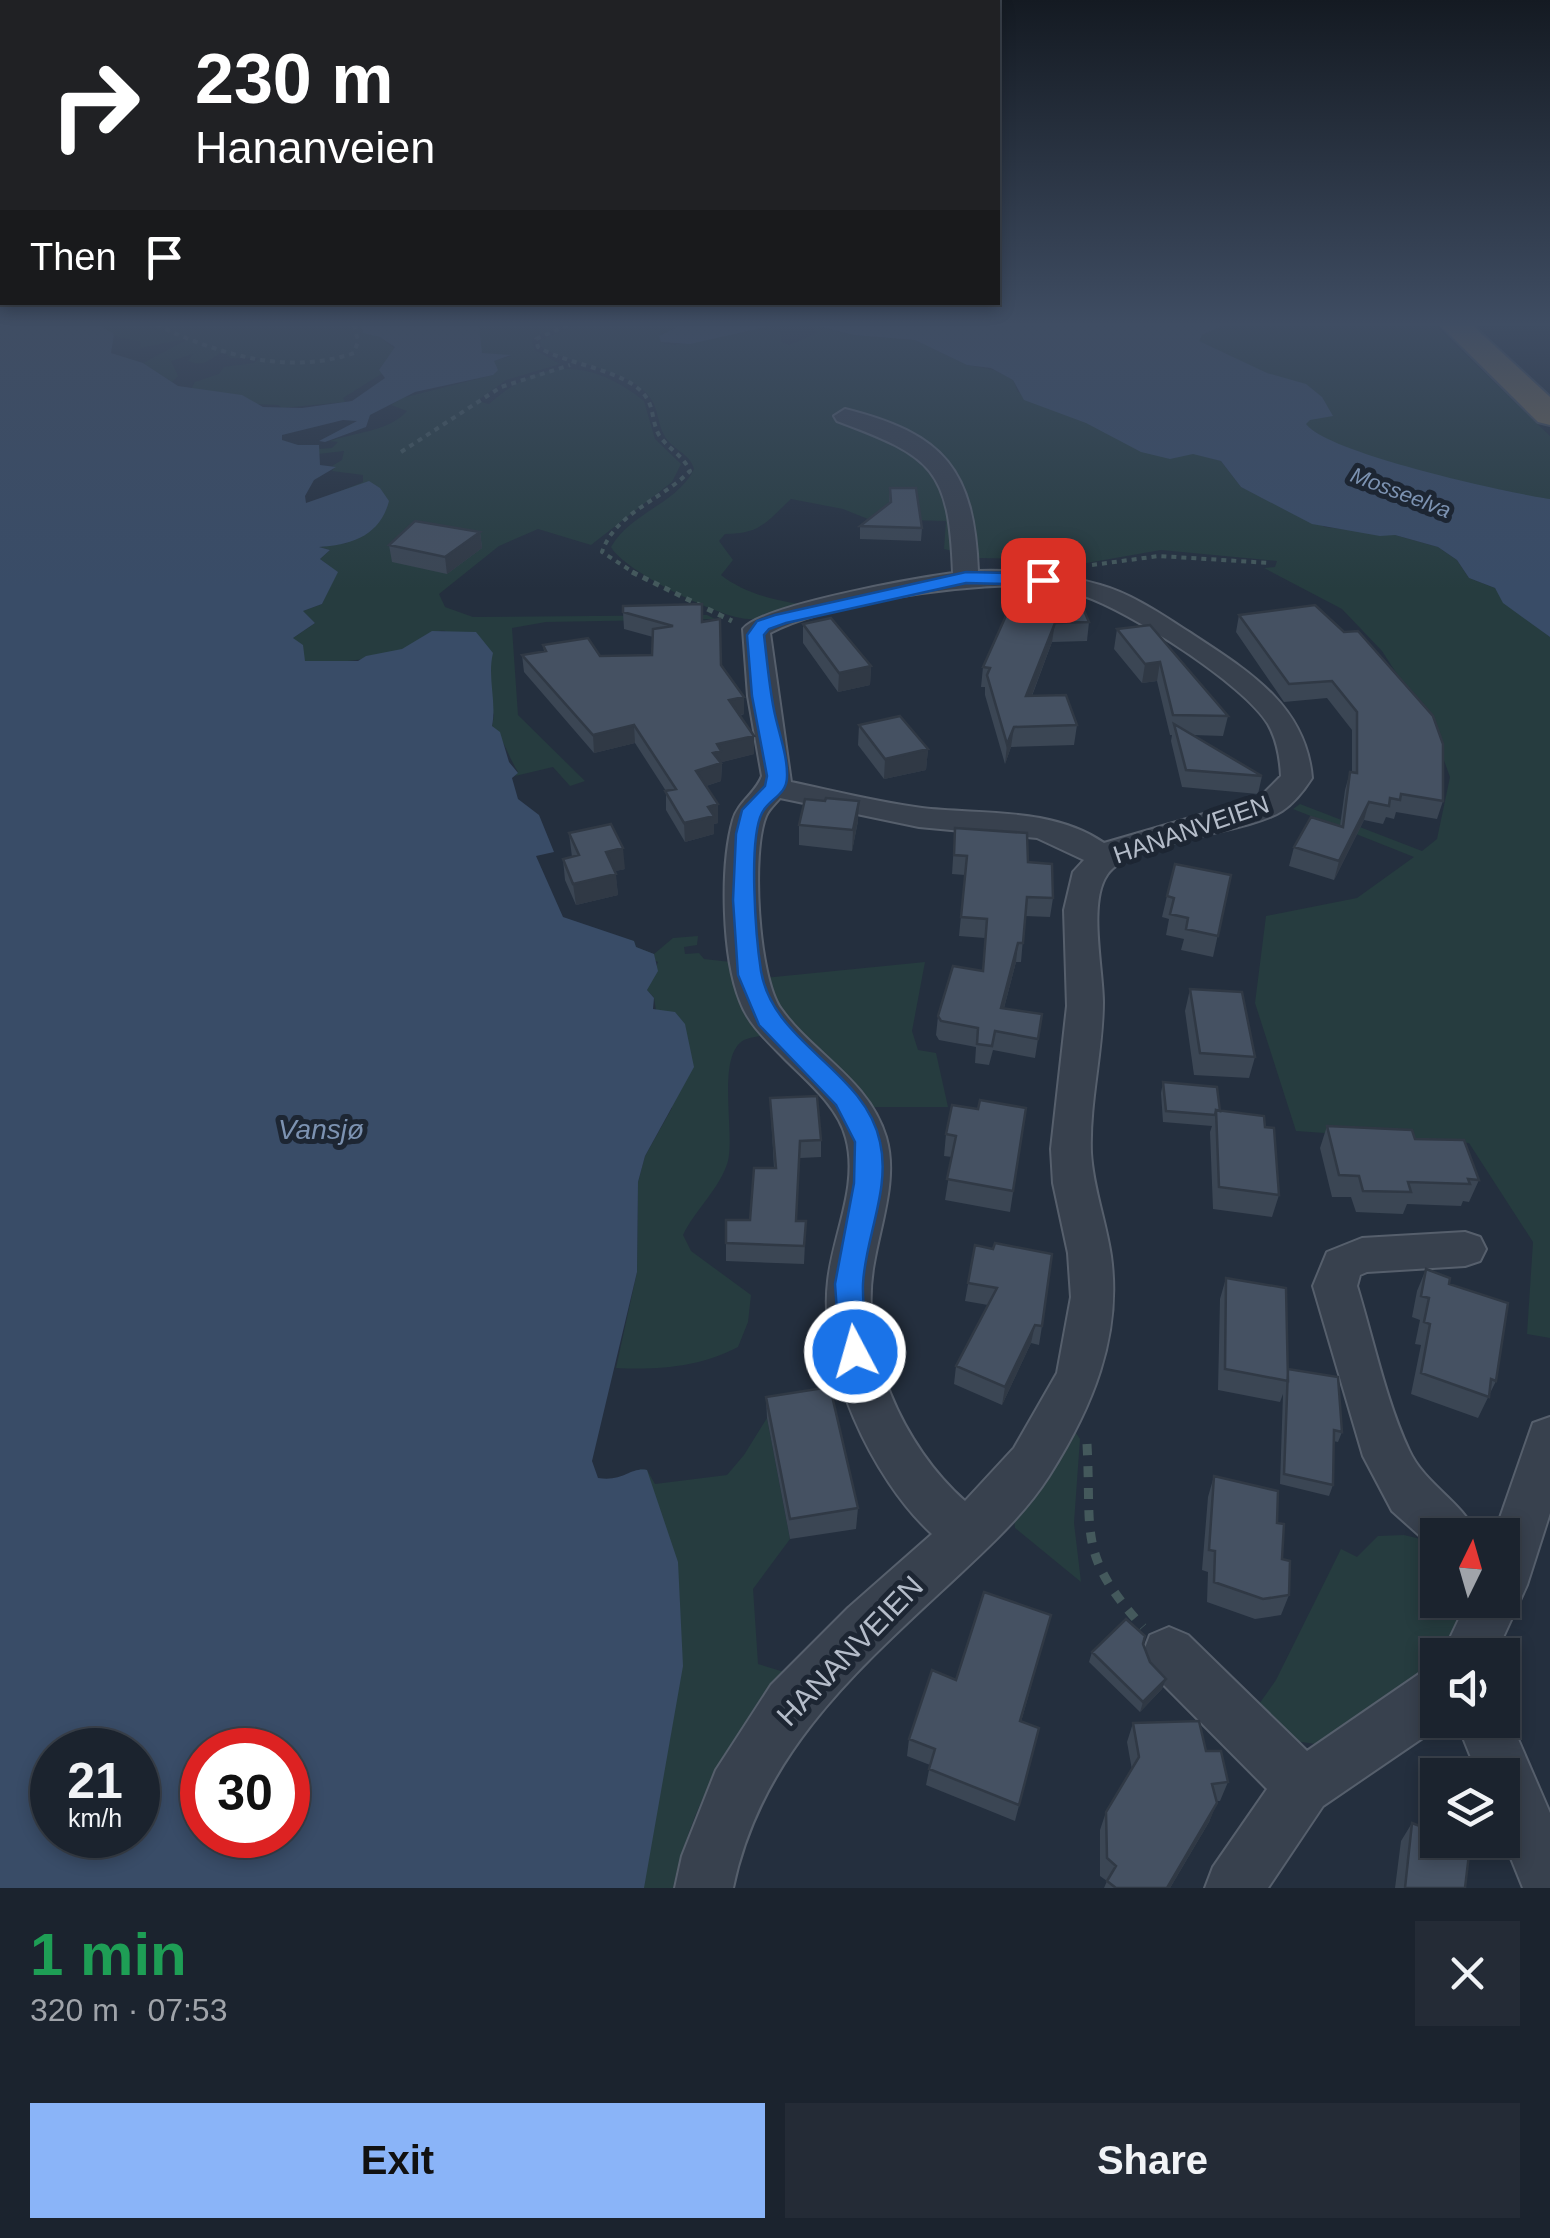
<!DOCTYPE html>
<meta charset="utf-8">
<style>
body{margin:0;font-family:Helvetica,sans-serif;background:#242b36;color:#f1f3f6;height:100vh;display:flex;flex-direction:column;font-size:38px;white-space:nowrap}
*{box-sizing:border-box;margin:0}
p{font-size:32px;color:#a0a4aa}
.icon{flex:none;width:55px;height:55px;fill:none;stroke:currentColor;stroke-width:2;stroke-linecap:round;stroke-linejoin:round}
.map{position:relative;height:1888px;overflow:hidden}
.side{display:flex;flex-direction:column;background:#1b232e;flex:1}
.side>*{flex:none}
.top-card{position:absolute;left:0px;top:0px;width:1000px;height:305px;box-shadow:0 5px 15px #0003,0 0 0 2px #39404a;background:#202124;color:#fff;overflow:hidden}
.needle{width:65px;rotate:5deg}
.tools{position:absolute;left:1420px;top:1518px;display:grid;gap:20px}
.tools a{display:grid;place-items:center;width:100px;height:100px;border-radius:0px;background:#1b232e;box-shadow:0 5px 15px #0003,0 0 0 2px #39404a;font-size:50px}
.speed{position:absolute;left:30px;top:1728px;display:flex;gap:20px;font-size:50px;font-weight:700;text-align:center}
.speed>*{display:grid;place-content:center;width:130px;height:130px;border-radius:50%;background:#1b232e;box-shadow:0 5px 15px #0003,0 0 0 2px #39404a;line-height:1}
.speed small{font-size:25px;font-weight:400}
.speed .limit{border:15px solid #d22;background:#fff;color:#111}
.pin{position:absolute;display:grid;place-items:center;width:85px;height:85px;color:#fff;margin:-42px;border-radius:20px;box-shadow:0 5px 15px #0006}
.me{position:absolute;width:110px;margin:-55px;rotate:354deg;stroke-linejoin:round;filter:drop-shadow(0 0 8px #0008)}
.turn{display:flex;align-items:center;gap:35px;height:210px;padding:0 30px;font-size:45px}
.turn .icon{width:130px;height:130px;stroke-width:2.5}
.turn b{display:block;font-size:70px;line-height:85px}
.then{display:flex;align-items:center;height:95px;padding:0 30px;background:#0003;gap:20px;font-size:38px}
.round{display:grid;place-items:center;flex:none;width:105px;height:105px;border-radius:0px;background:#242b36}
.summary{display:flex;align-items:center;justify-content:space-between;height:170px;padding:0 30px}
h1{font-size:60px;font-weight:600;line-height:75px;color:#1e9e55}
.primary-button{display:flex;gap:20px;margin-top:auto;padding:20px 30px}
.primary-button a{flex:1;height:115px;border-radius:0px;background:#8ab4f8;color:#111;font-size:40px;font-weight:600;line-height:115px;text-align:center}
.primary-button a+a{background:#242b36;color:#f1f3f6}
.map>svg:first-child{display:block}
.green{fill:#263c3f}
.water{fill:#394c67;fill-rule:evenodd}
.lines{fill:none;stroke-linecap:round;stroke-linejoin:round}
.minor-casing{stroke:#565f6c;stroke-width:4}
.highway-casing{stroke:#434c59;stroke-width:4}
.path-far2{stroke:#44595c;stroke-width:4;stroke-dasharray:5 5;stroke-linecap:butt}
.path-far1{stroke:#44595c;stroke-width:5;stroke-dasharray:6 6;stroke-linecap:butt}
.path{stroke:#44595c;stroke-width:9;stroke-dasharray:11 11;stroke-linecap:butt}
.minor{fill:#38414e;fill-rule:evenodd}
.highway{fill:#746855;fill-rule:evenodd}
.wall{fill:#3b4654}
.shaded-wall{fill:#303945}
.building{fill:#455162;stroke:#303945;stroke-width:2.5}
.route{fill:#1a73e8;stroke:#114b97;stroke-width:2.5}
.labels{text-anchor:middle;stroke-width:10;stroke-linejoin:round;paint-order:stroke}
.far-water-label{font-size:22px;font-style:italic;fill:#7c92b1;stroke:#1d2633}
.street-label{font-size:25px;fill:#b4bcc9;stroke:#1d2633}
.water-label{font-size:28px;font-style:italic;fill:#7c92b1;stroke:#1d2633}
.near-street-label{font-size:30px;fill:#b4bcc9;stroke:#1d2633}
</style>
<div class="map">
<svg width="1550" height="1888" viewBox="0 0 1550 1888">
<rect width="100%" height="100%" fill="#242f3e"/>
<!-- green -->
<path class="green" d="M99,325H361V331L380,337L395,349L379,369L383,373L343,398L345,402L282,408L278,405L254,404L241,395L191,389L195,382L219,374L224,367L254,363L259,358H230L224,351C211,358 205,368 188,361L193,354L171,361L178,376L172,382L143,363L190,338L140,348L141,342L115,336Z
M431,325H562L534,338L532,342L535,350L560,364L506,380L477,401L489,404C541,358 590,358 644,401L655,439L681,464L672,482L591,545L538,529L499,546L439,594L445,607L473,617L707,615L715,619L546,622L512,628L518,715L585,781L570,786L553,767L515,776L518,772C508,756 504,739 492,726L494,715L445,631C426,629 418,644 401,650C371,660 337,664 305,661L293,638L315,623L303,615V611L322,604L337,572L320,559L330,550L319,547L347,543L326,497L363,482V475L332,471L335,467L332,466L342,460L344,451L318,454V449L332,448L338,442L330,441C356,432 388,432 407,411L391,405L402,398L493,375L494,361L511,356L484,353Z
M574,325H681L659,336L663,343L674,345L769,326L781,332V342L789,345L818,333L810,325L854,335L915,340L967,365L994,370L1013,380L1018,392L1221,461L1241,487L1325,527L1395,535L1438,547L1457,560L1469,578L1495,588L1507,604L1550,637V1338L1527,1334L1533,1242L1469,1143L1296,1131L1255,1003L1266,916L1357,898L1414,857L1293,809L1300,804L1422,851L1437,839L1450,777L1433,730L1382,651L1342,609L1264,568L1275,567L1277,561L1161,550L1047,570L1041,569L1040,559L979,558L974,523L926,456L953,503L957,552L944,549L946,521L868,519L843,509L791,499C766,522 761,534 725,534L719,541L733,560L721,575C746,595 786,604 817,605C796,610 770,620 748,619C720,618 625,572 611,547C631,512 677,504 694,469C690,453 672,450 664,435C658,424 658,409 651,399C632,369 570,365 541,347L540,341Z
M1116,325H1435L1550,436V546L1402,489Z
M572,926L634,941L636,947L654,954L673,938L698,936L697,945L684,947L685,954L699,953L704,959L731,962L767,1035C760,1036 750,1037 744,1040C716,1055 735,1132 728,1161C721,1187 695,1210 683,1235L691,1251L751,1295L748,1322L738,1347C699,1367 660,1370 616,1368L637,1272L638,1182L645,1156L672,1108L654,998L647,990L658,962Z
M925,962L912,1031L918,1050L936,1053L948,1107H874L834,1063L785,1027L764,978Z
M767,1418L790,1539L753,1589L758,1664L784,1672C730,1736 691,1806 673,1888H600L640,1469L647,1470L655,1484L727,1475L744,1455Z
M1072,1427L1080,1439L1074,1523L1081,1582L1015,1528L1014,1518Z
M1404,1535L1437,1543L1438,1600H1476L1447,1655H1438L1437,1667L1323,1745L1294,1741L1257,1707L1276,1680L1341,1549L1357,1557L1378,1536Z"/>
<!-- water -->
<path class="water" d="M0,325H99L114,334L111,353L143,363L178,386L242,395L263,407L302,408L352,401L385,378L379,370L395,347L380,337L363,333L361,325H479L482,353L511,355L494,361L498,370L493,375L415,392L370,415L366,427L325,442L319,441L357,421L343,420L282,435V440L298,445H319L320,465L336,467L314,480L305,496L306,503L369,481L380,488L389,501C380,536 351,545 319,547L330,550L320,559L338,572L322,604L303,611L315,623L293,638L303,645L305,661H358L366,656L402,649L432,631L476,632L493,653C487,677 497,702 492,726L500,732L509,762L518,773L512,778L518,799L539,815L554,852L536,856L563,917L634,941L636,947L654,954L658,971L647,990L654,998L653,1009L675,1012L685,1024L694,1067L645,1156L638,1182L637,1272L592,1461L598,1478C624,1482 630,1467 647,1470L678,1562L683,1666L644,1888H0ZM52,1750H138V1835H52ZM202,1750H288V1835H202Z
M681,325H774L690,344L661,342L659,336Z
M815,325H1223L1202,335L1199,341L1267,373L1306,384L1322,397L1333,416L1310,420L1306,424C1327,453 1508,493 1550,499V637L1503,603L1495,588L1469,578L1457,560L1438,547L1395,535L1380,536L1312,524L1241,487L1221,461L1193,454L1170,459L1141,452L1086,423L1024,400L1013,380L991,368L967,365L915,340L854,335Z"/>
<g class="lines">
<!-- minor casing -->
<g class="minor-casing">
<path id="minor" d="M845,409C945,434 974,470 978,571C1020,570 1060,573 1100,585C1132,594 1161,614 1189,632C1245,669 1306,704 1312,778C1305,789 1293,804 1282,811C1244,835 1131,839 1107,875C1088,902 1103,970 1103,1002C1103,1052 1089,1102 1091,1153C1093,1188 1106,1221 1111,1256C1122,1337 1092,1408 1049,1476C1023,1517 982,1553 947,1586C852,1674 760,1757 733,1888H675L682,1856L716,1770L771,1685L848,1608L932,1534C872,1479 818,1363 828,1281C833,1234 859,1186 846,1138C838,1105 804,1079 781,1055C765,1039 748,1023 740,1001C722,956 720,866 733,820C738,802 756,793 762,776L748,696L743,629C762,605 917,578 953,573C949,469 934,457 837,421L834,416ZM1015,585C1039,588 1062,589 1084,596C1129,611 1244,684 1268,724C1277,740 1280,757 1281,776L1259,798L1104,843C1052,807 982,815 922,808C878,802 834,791 791,782L770,633C831,602 946,587 1015,585ZM780,798L919,827L1037,838L1084,860L1073,872L1064,910L1067,1006L1051,1149L1053,1183L1068,1253L1071,1297L1057,1373L1014,1448L965,1501C903,1446 858,1348 874,1263C881,1222 898,1178 886,1137C869,1080 813,1054 781,1009C758,977 751,852 766,816C769,809 775,804 780,798Z
M1465,1232L1480,1237L1486,1249L1480,1261L1465,1266L1367,1272L1360,1275L1357,1286C1373,1338 1386,1401 1409,1450C1425,1485 1462,1501 1477,1535H1438V1552L1392,1511L1363,1456L1313,1286L1327,1252L1362,1238Z
M1550,1417V1513L1527,1585L1495,1655H1442L1468,1600H1502V1535H1494L1533,1423Z
M1169,1627L1188,1635L1307,1751L1419,1674L1438,1666V1720H1449L1323,1806L1268,1888H1205L1213,1867L1267,1789L1150,1671L1143,1653L1150,1635Z
M1502,1702L1550,1813V1888H1523L1502,1836V1775H1478L1456,1720H1502Z"/>
</g>
<!-- highway casing -->
<g class="highway-casing">
<path id="highway" d="M1440,325H1472L1550,397V425L1538,422Z"/>
</g>
<!-- path-far2 -->
<path class="path-far2" d="M156,325C220,354 285,376 354,353L358,341L354,325
M568,325L536,339L538,347C567,365 628,370 646,397C654,408 652,423 659,435C668,449 683,455 690,471C663,499 615,513 602,552L636,574
M401,452L501,387L570,365
M1092,565L1159,556L1270,563"/>
<!-- path-far1 -->
<path class="path-far1" d="M632,572L732,621"/>
<!-- path -->
<path class="path" d="M1087,1444C1092,1535 1077,1555 1143,1627"/>
<!-- minor -->
<use href="#minor" class="minor"/>
<!-- highway -->
<use href="#highway" class="highway"/>
</g>
<!-- wall -->
<path class="wall" d="M890,488L922,528L921,541L860,539V526L889,504Z
M480,532L482,548L447,574L392,562L389,545Z
M1041,591L1089,622L1087,641L1052,642L1032,696L1077,725L1074,745L1011,747L1005,764L985,695V687H981L983,667L1040,599Z
M1315,605L1443,801L1437,819L1396,812L1394,819L1386,817L1383,824L1364,820L1334,880L1289,866L1294,847L1340,826L1345,790L1350,772H1352V730L1327,698L1284,702L1236,632L1239,615Z
M623,612L702,622L721,665L744,697V714L740,716L754,754L722,762L721,781L706,786L718,823L714,824V834L685,842L666,810V791L635,743L594,753L524,672L522,655L544,651L543,645L600,656L652,655L653,637L624,629Z
M803,624L871,666L870,685L838,692L803,643Z
M1117,629L1228,716L1223,736L1193,735L1262,776L1258,794L1182,787L1171,741L1172,735H1170L1157,681L1142,683L1114,649Z
M859,725L928,749L926,770L884,779L858,745Z
M858,821L852,851L799,845V825Z
M955,828L1028,862L1053,898L1050,917L1025,916L1021,962H1016L1004,1008L1042,1014L1035,1058L993,1050L989,1065L975,1063L976,1047L939,1040L936,1035L938,1016L983,971L985,938L959,936L965,875L952,874Z
M569,833L625,869L615,871L618,895L576,905L565,880L563,859L572,857Z
M1231,875L1213,957L1181,950L1184,939L1166,935L1169,919L1162,917L1167,896Z
M1190,989L1255,1057L1249,1078L1194,1075L1185,1011Z
M1163,1082L1220,1111L1265,1127L1279,1195L1272,1217L1213,1209L1210,1132L1212,1126L1163,1122L1161,1093Z
M770,1098L821,1140V1157L800,1158L796,1221H806L804,1264L726,1261V1243L750,1220L774,1168Z
M1026,1108L1010,1212L945,1200L952,1157L944,1156L946,1134L978,1109Z
M1327,1126L1415,1139L1479,1180L1469,1202L1463,1201L1461,1206L1407,1204L1403,1214L1356,1212L1351,1197H1332L1320,1148Z
M975,1245L1042,1326L1039,1345L1031,1343L1002,1405L954,1384L956,1366L988,1305L965,1301Z
M1426,1269L1449,1284L1496,1381L1478,1418L1411,1394L1421,1345L1415,1344L1420,1320L1412,1317L1417,1291Z
M1226,1278L1288,1369L1342,1432L1338,1442L1333,1441V1485L1329,1496L1280,1484L1283,1394L1280,1402L1218,1390L1220,1299Z
M766,1397L858,1508L856,1529L790,1539L767,1418Z
M1214,1476L1277,1523L1289,1595L1281,1615L1255,1619L1207,1602L1208,1572L1202,1570L1208,1497Z
M1051,1615L1021,1722L1039,1728L1015,1821L926,1785L930,1765L907,1756L909,1739L956,1680Z
M1143,1644L1150,1662L1166,1679L1162,1689L1140,1712L1089,1662L1092,1652Z
M1133,1723L1206,1751L1228,1782L1220,1801H1217L1209,1822L1170,1888H1104L1107,1881L1100,1876V1830L1106,1812L1132,1770L1127,1742Z
M1412,1823L1465,1888H1395L1401,1841Z"/>
<!-- shaded-wall -->
<path class="shaded-wall" d="M480,532L482,548L447,574L445,557Z
M1055,623L1052,642L1024,716L1026,696Z
M1160,662L1157,681L1142,683L1145,664Z
M871,666L870,685L838,692L839,673Z
M744,697V714L729,718V700Z
M634,725L635,743L594,753L593,735Z
M1014,727L1011,747L1005,764L1007,744Z
M754,736V754L722,762L721,781L697,789L696,771L713,753L717,744Z
M928,749L926,770L884,779L885,759Z
M859,801L858,821L852,851L853,830Z
M1369,802L1364,820L1334,880L1339,861Z
M718,804V823L714,824V834L685,842L684,823L708,807Z
M623,848L625,869L608,873L606,852Z
M616,874L618,895L576,905L573,884Z
M1018,943L1016,962L999,1027L1001,1008Z
M1035,1325L1031,1343L1002,1405L1005,1387Z
M1166,1679L1162,1689L1140,1712L1143,1702Z
M1217,1803L1209,1822L1170,1888H1167Z"/>
<!-- building -->
<path class="building" d="M890,488H916L922,528L860,526L891,502Z
M415,521L480,532L445,557L389,545Z
M1075,590L1089,622L1055,623L1026,696L1066,695L1077,725L1014,727L1007,744L987,675L990,668L983,667L1013,600L1045,599L1041,591Z
M702,604V622L720,619L721,665L744,697L729,700L754,736L717,744L721,751L713,753L721,763L696,771L718,804L708,807L714,816L684,823L665,791L676,789L634,725L593,735L522,655L546,651L543,645L588,638L600,656L652,655L653,629L673,626L623,612V606Z
M1315,605L1344,632L1358,631L1433,716L1443,744V801L1401,794L1400,800L1390,798L1389,806L1369,802L1339,861L1294,847L1311,817L1343,827L1350,772L1357,773V712L1332,681L1289,684L1239,615Z
M831,618L871,666L839,673L803,624Z
M1150,625L1228,716L1173,715L1160,662L1145,664L1117,629Z
M900,716L928,749L885,759L859,725Z
M1174,724L1262,776L1186,770Z
M826,798L859,801L853,830L799,825L805,799L825,801Z
M611,824L623,848L606,852L616,874L573,884L563,859L579,855L569,833Z
M955,828L1027,833L1028,862L1052,864L1053,898L1027,897L1023,943H1018L1001,1008L1042,1014L1038,1039L995,1031L992,1046L977,1044L978,1028L941,1021L938,1016L953,966L983,971L987,919L961,917L967,856L954,855Z
M1175,864L1231,875L1218,936L1186,929L1188,918L1170,914L1174,898L1167,896Z
M1190,989L1242,992L1255,1057L1200,1053Z
M1163,1082L1217,1087L1220,1111L1216,1110L1215,1115L1166,1111Z
M817,1096L821,1140L800,1141L796,1221H806L804,1246L726,1243V1220H750L754,1168H776L770,1098Z
M980,1100L1026,1108L1013,1191L947,1179L956,1136L946,1134L952,1105L978,1109Z
M1216,1110L1264,1116L1265,1127L1274,1128L1279,1195L1219,1187Z
M1327,1126L1412,1130L1415,1139L1464,1140L1479,1180L1468,1179L1470,1184L1408,1182L1411,1192L1363,1191L1359,1176L1339,1175Z
M995,1243L1052,1254L1042,1326L1035,1325L1005,1387L956,1366L997,1288L968,1283L975,1245L993,1249Z
M1426,1269L1450,1278L1449,1284L1508,1303L1496,1381L1491,1379L1489,1397L1421,1373L1430,1324L1424,1322L1429,1298L1421,1296Z
M1226,1278L1286,1288L1288,1381L1225,1369Z
M1288,1369L1338,1377L1342,1432L1334,1430L1333,1485L1284,1474Z
M830,1387L858,1508L790,1519L766,1397Z
M1214,1476L1278,1491L1277,1523L1284,1524L1282,1559L1290,1561L1289,1595L1263,1599L1214,1582L1215,1551L1209,1550Z
M984,1592L1051,1615L1020,1721L1039,1728L1019,1805L929,1769L935,1749L909,1739L932,1670L956,1680Z
M1126,1619L1145,1636L1143,1644L1150,1662L1166,1679L1143,1702L1092,1652Z
M1199,1721L1206,1751H1221L1228,1782L1212,1784L1217,1803L1167,1888H1116L1107,1881L1116,1866L1107,1858L1106,1812L1139,1757L1133,1723Z
M1412,1823L1438,1833V1840H1455L1470,1846L1465,1888H1405Z"/>
<!-- sky -->
<linearGradient id="sky" x2="0" y2="1"><stop stop-color="#141a22"/><stop offset="0.55" stop-color="#3f4d63"/><stop offset="1" stop-color="#3f4d63" stop-opacity="0"/></linearGradient>
<rect width="1550" height="589" fill="url(#sky)"/>
<!-- route -->
<path class="route" d="M966,572L1043,574L1052,580L1043,585L966,583L786,623L769,629L764,635C767,660 769,685 774,710C778,731 788,756 787,777C787,795 769,799 762,813C748,840 756,939 761,971C773,1044 865,1070 880,1142C891,1189 865,1238 863,1284C862,1306 867,1330 869,1352L865,1361L855,1364L844,1361L840,1352L835,1284L854,1183L855,1142L836,1105L759,1025L738,975L733,900L736,834L742,810L765,786L767,776L752,696L747,635L757,621L775,615Z"/>
<g class="labels">
<!-- far-water labels -->
<g class="far-water-label">
<text transform="translate(1401 492) rotate(21)" y="8">Mosseelva</text>
</g>
<!-- street labels -->
<g class="street-label">
<text transform="translate(1191 829) rotate(-19)" y="9">HANANVEIEN</text>
</g>
<!-- water labels -->
<g class="water-label">
<text x="321" y="1139">Vansjø</text>
</g>
<!-- near-street labels -->
<g class="near-street-label">
<text transform="translate(850 1651) rotate(-46)" y="10">HANANVEIEN</text>
</g>
</g>
</svg>
<div class="tools">
<a><svg class="needle" viewBox="-14 -14 28 28"><path d="M0-13l5 13h-10z" fill="#e53935"/><path d="M0 13l5-13h-10z" fill="#a0a4aa"/></svg></a>
<a><svg class="icon" aria-label="sound" viewBox="0 0 24 24"><path d="M4 9h4l5-4v14l-5-4H4zM17 9q2 3 0 6"/></svg></a>
<a><svg class="icon" aria-label="layers" viewBox="0 0 24 24"><path d="M12 4l9 5-9 5-9-5zM3 14l9 5 9-5"/></svg></a>
</div>
<div class="speed"><div>21<small>km/h</small></div><div class="limit">30</div></div>
<div class="pin" style="left:1043px;top:580px;background:#d93025"><svg class="icon" aria-label="arrive" viewBox="0 0 24 24"><path d="M6 21V4h12l-3 4 3 4H6"/></svg></div>
<svg class="me" style="left:855px;top:1352px" viewBox="-20 -20 40 40"><circle r="17" fill="#1a73e8" stroke="#fff" stroke-width="3"/><path d="M0-11L8 9 0 5-8 9z" fill="#fff"/></svg>
<div class="top-card">
<div class="turn"><svg class="icon" aria-label="right" viewBox="0 0 24 24"><path d="M7 20v-9h11M14 6l5 5-5 5"/></svg><div><b>230 m</b>Hananveien</div></div>
<div class="then">Then<svg class="icon" aria-label="arrive" viewBox="0 0 24 24"><path d="M6 21V4h12l-3 4 3 4H6"/></svg></div>
</div>
</div>
<section class="side">
<div class="summary"><div><h1>1 min</h1><p>320 m · 07:53</p></div><a class="round"><svg class="icon" aria-label="close" viewBox="0 0 24 24"><path d="M6 6l12 12M18 6L6 18"/></svg></a></div>
<div class="primary-button"><a>Exit</a><a>Share</a></div>
</section>
